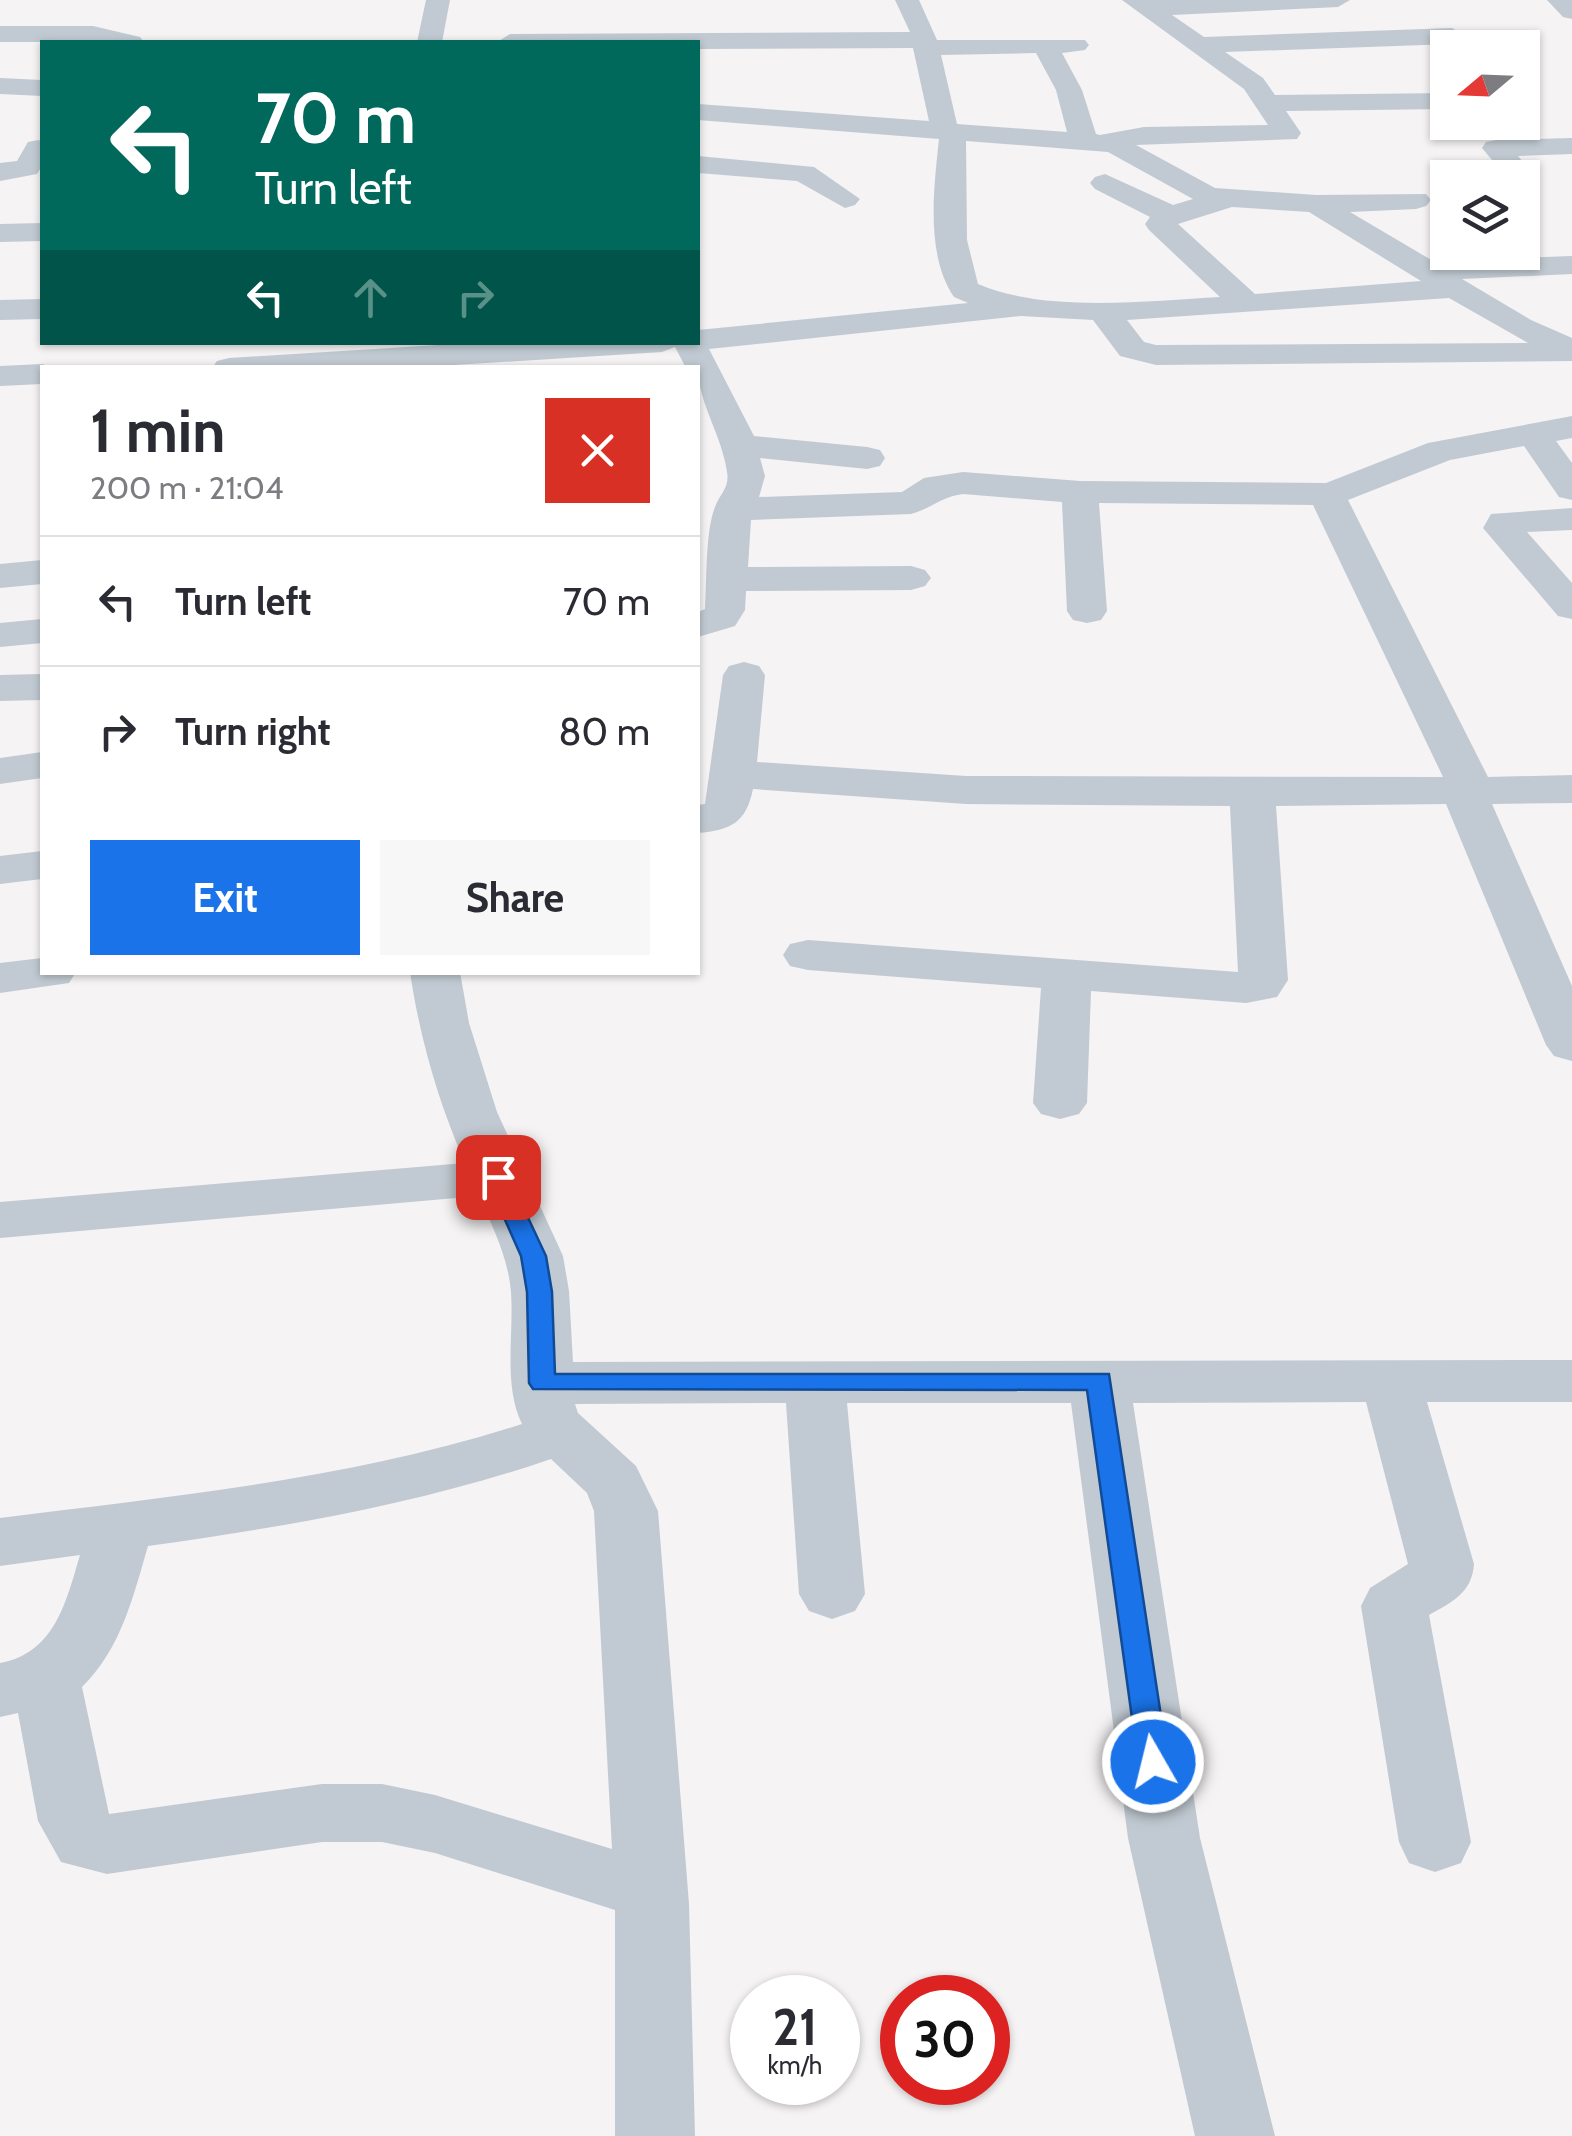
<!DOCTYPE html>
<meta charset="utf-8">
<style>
body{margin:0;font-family:Cabin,sans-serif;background:#f7f7f7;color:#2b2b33;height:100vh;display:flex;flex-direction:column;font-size:38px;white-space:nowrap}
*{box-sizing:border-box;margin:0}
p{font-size:32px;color:#7c7c81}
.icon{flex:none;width:55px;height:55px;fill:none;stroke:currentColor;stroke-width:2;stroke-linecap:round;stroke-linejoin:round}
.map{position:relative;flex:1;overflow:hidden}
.sheet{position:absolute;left:40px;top:365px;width:660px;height:610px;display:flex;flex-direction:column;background:#fff;border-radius:0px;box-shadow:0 2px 8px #0004}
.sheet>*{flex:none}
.hud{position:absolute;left:40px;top:40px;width:660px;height:305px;border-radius:0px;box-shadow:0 2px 8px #0004;background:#00695c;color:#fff;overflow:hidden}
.needle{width:65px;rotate:251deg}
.fabs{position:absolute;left:1430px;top:30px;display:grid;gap:20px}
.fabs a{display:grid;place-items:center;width:110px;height:110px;border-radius:0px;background:#fff;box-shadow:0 2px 8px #0004;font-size:50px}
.speed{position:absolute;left:730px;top:1975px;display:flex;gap:20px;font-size:50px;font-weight:700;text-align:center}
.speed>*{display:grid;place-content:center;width:130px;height:130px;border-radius:50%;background:#fff;box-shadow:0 2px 8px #0004;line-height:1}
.speed small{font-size:25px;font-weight:400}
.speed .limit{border:15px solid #d22;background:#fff;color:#111}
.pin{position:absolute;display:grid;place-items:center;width:85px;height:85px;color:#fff;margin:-42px;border-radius:20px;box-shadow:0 5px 15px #0006}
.me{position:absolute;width:110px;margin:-55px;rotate:352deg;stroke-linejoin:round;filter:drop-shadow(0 0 8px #0008)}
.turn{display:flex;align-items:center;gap:35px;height:210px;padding:0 50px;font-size:45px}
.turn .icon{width:130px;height:130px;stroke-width:2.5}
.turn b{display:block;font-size:70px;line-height:85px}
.lanes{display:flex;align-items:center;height:95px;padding:0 50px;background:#0003;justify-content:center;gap:50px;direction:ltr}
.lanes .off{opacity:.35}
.round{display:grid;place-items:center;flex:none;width:105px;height:105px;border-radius:0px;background:#f7f7f7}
.headline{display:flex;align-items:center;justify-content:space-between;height:170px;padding:0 50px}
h1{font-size:60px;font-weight:700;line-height:75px}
.cta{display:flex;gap:20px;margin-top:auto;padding:20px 50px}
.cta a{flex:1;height:115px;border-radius:0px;background:#1a73e8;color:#fff;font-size:40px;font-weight:700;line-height:115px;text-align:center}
.cta a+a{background:#f7f7f7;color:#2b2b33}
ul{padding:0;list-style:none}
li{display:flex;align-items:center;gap:30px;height:130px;padding:0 50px;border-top:2px solid #e1e1e2}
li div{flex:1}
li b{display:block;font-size:38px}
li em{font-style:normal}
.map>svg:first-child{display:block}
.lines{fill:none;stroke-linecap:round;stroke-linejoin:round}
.minor{fill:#c1cad2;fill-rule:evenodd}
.route{fill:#1a73e8;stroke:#114b97;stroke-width:2.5}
</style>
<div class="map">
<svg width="1572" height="2136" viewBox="0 0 1572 2136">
<rect width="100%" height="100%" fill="#f5f3f3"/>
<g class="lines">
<!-- minor -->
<path class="minor" d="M426,0H450L442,42H417Z
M895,0H919L937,40H1085L1089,45L1085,50L1062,53L1082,90L1096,134L1100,135L1144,127L1268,125L1244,89L1122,0H1350L1338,7L1172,15L1204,37L1452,28L1465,36L1452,44L1225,52L1263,78L1275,95L1448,93V109L1286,111L1301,133L1297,139L1136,145L1215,188L1316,195L1426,194L1431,200L1426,206L1416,209L1350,212L1433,261L1572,256V274L1462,279L1531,320L1572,338V361L1156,365L1120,356L1093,320L1021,316L709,349L754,436L867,447L880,450L885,458L880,466L867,469L760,458L765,476L759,497L902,492L924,478L963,472L1080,481L1326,483L1428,443L1572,416V438L1556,441L1572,463V500L1559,497L1524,446L1450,460L1348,500L1488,777L1572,775V803L1492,804L1572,986V1061L1554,1056L1546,1045L1446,804L1276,806L1288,980L1277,997L1246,1003L1091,991L1087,1103L1079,1114L1060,1119L1041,1114L1033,1103L1041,988L808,970L790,966L783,955L790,944L808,940L1238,972L1230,806L966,804L753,789C746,823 731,830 698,833V805L705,804L723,675L729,666L744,662L759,666L765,675L757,762L966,776L1443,777L1313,505L1099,503L1107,611L1101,620L1087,623L1073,620L1067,611L1062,502L963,494C943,496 930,509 911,514L751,520L748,567L911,566L925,570L931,578L925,586L911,590L746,591L745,610L735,626L698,637V612L705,609C707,581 705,532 715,507C720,494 730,487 727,472C722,435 698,403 698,368H686L675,347L662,352L406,368H212L217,361L229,358L486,342H698V330L968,303L954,297C925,255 934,187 939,139L698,120V104L929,121L913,48L698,49V42H497L510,34L910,32ZM1036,53L1056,90L1067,132L957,124L941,55ZM966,141L1108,152L1193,199L1173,205L1105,174L1095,177L1090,183L1095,189L1150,217L1145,224L1149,230L1220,297C1147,301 1045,313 978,284L967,240ZM1232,207L1309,212L1421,281L1255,294L1178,224ZM1449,298L1528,343L1156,345L1144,342L1127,320Z
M1547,0H1572V19L1563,17Z
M0,26H93L140,37L144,42H0Z
M0,78L42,80V96L0,94Z
M1572,138V154L1518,156L1533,174L1522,182V178H1507L1482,148L1486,142L1496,140Z
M38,140L42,141V166L37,174L0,181V163L17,161L28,142Z
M698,156L814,167L860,199L855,205L845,208L797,181L698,173Z
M42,223V241L0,242V224Z
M42,299V319L0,320V300Z
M42,364L55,368H42V384L0,386V366Z
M1572,508V530L1527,532L1572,583V619L1558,616L1483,528L1491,514Z
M42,560V584L0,588V564Z
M42,619V643L0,647V623Z
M42,674V700L0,701V675Z
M42,752V778L0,784V758Z
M42,851V879L0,884V856Z
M42,958V972H76L69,983L0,993V963Z
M410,972H460L469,1023L497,1112L563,1256L569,1291L573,1362L1572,1360V1402H1427L1474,1564C1472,1593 1452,1602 1429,1615L1471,1842L1461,1863L1435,1872L1409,1863L1399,1842L1361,1606L1370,1588L1408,1564L1366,1402L1133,1403L1200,1838L1275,2136H1195L1128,1838L1071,1403H847L865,1594L855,1611L832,1619L809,1611L799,1594L786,1403L575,1404L578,1413L636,1466L658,1511L689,1904L695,2136H615V1910L435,1853L382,1842H322L107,1874L61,1862L38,1821L18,1713L0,1717V1663C55,1653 66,1602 80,1555L0,1566V1518C175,1496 353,1479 522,1424C503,1385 514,1335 511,1292C508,1257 493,1228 479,1196L0,1238V1202L465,1163C438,1101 420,1039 410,972ZM551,1459L587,1493L594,1511L612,1849L435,1795L382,1784H322L109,1814L82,1687C121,1649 133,1597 148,1546C285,1527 420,1504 551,1459Z"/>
</g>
<!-- route -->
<path class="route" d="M498,1170L509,1177L546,1256L552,1292L555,1374H1109L1168,1762L1164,1771L1153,1774L1142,1771L1138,1762L1087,1390L533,1389L529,1383L527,1292L521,1256L486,1177Z"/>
</svg>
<div class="fabs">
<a><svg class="needle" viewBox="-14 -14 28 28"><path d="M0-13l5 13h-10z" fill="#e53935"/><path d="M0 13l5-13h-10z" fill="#7c7c81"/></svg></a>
<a><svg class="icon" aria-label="layers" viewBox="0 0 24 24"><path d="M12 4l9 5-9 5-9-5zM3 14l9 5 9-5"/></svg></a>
</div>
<div class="speed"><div>21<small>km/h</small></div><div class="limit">30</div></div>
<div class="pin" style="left:498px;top:1177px;background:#d93025"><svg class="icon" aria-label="arrive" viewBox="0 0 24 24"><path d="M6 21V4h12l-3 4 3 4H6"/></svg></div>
<svg class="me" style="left:1153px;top:1762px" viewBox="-20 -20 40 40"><circle r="17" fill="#1a73e8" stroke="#fff" stroke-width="3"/><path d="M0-11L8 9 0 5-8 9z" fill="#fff"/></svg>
<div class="hud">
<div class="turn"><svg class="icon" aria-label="left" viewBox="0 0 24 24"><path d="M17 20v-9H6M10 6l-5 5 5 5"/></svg><div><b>70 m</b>Turn left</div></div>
<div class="lanes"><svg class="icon" aria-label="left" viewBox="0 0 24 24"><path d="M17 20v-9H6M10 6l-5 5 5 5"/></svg><svg class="icon off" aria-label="ahead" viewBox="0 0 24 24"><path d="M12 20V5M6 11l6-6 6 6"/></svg><svg class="icon off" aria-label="right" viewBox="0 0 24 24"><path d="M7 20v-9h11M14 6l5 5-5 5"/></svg></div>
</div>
<section class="sheet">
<div class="headline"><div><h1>1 min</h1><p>200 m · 21:04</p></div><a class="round" style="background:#d93025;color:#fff"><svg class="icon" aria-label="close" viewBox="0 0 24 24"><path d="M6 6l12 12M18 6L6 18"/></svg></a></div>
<ul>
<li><svg class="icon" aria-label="left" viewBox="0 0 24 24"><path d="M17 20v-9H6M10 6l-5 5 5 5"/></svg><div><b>Turn left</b></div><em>70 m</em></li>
<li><svg class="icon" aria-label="right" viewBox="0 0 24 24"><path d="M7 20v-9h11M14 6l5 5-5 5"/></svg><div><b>Turn right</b></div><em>80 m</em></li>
</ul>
<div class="cta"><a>Exit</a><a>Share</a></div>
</section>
</div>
